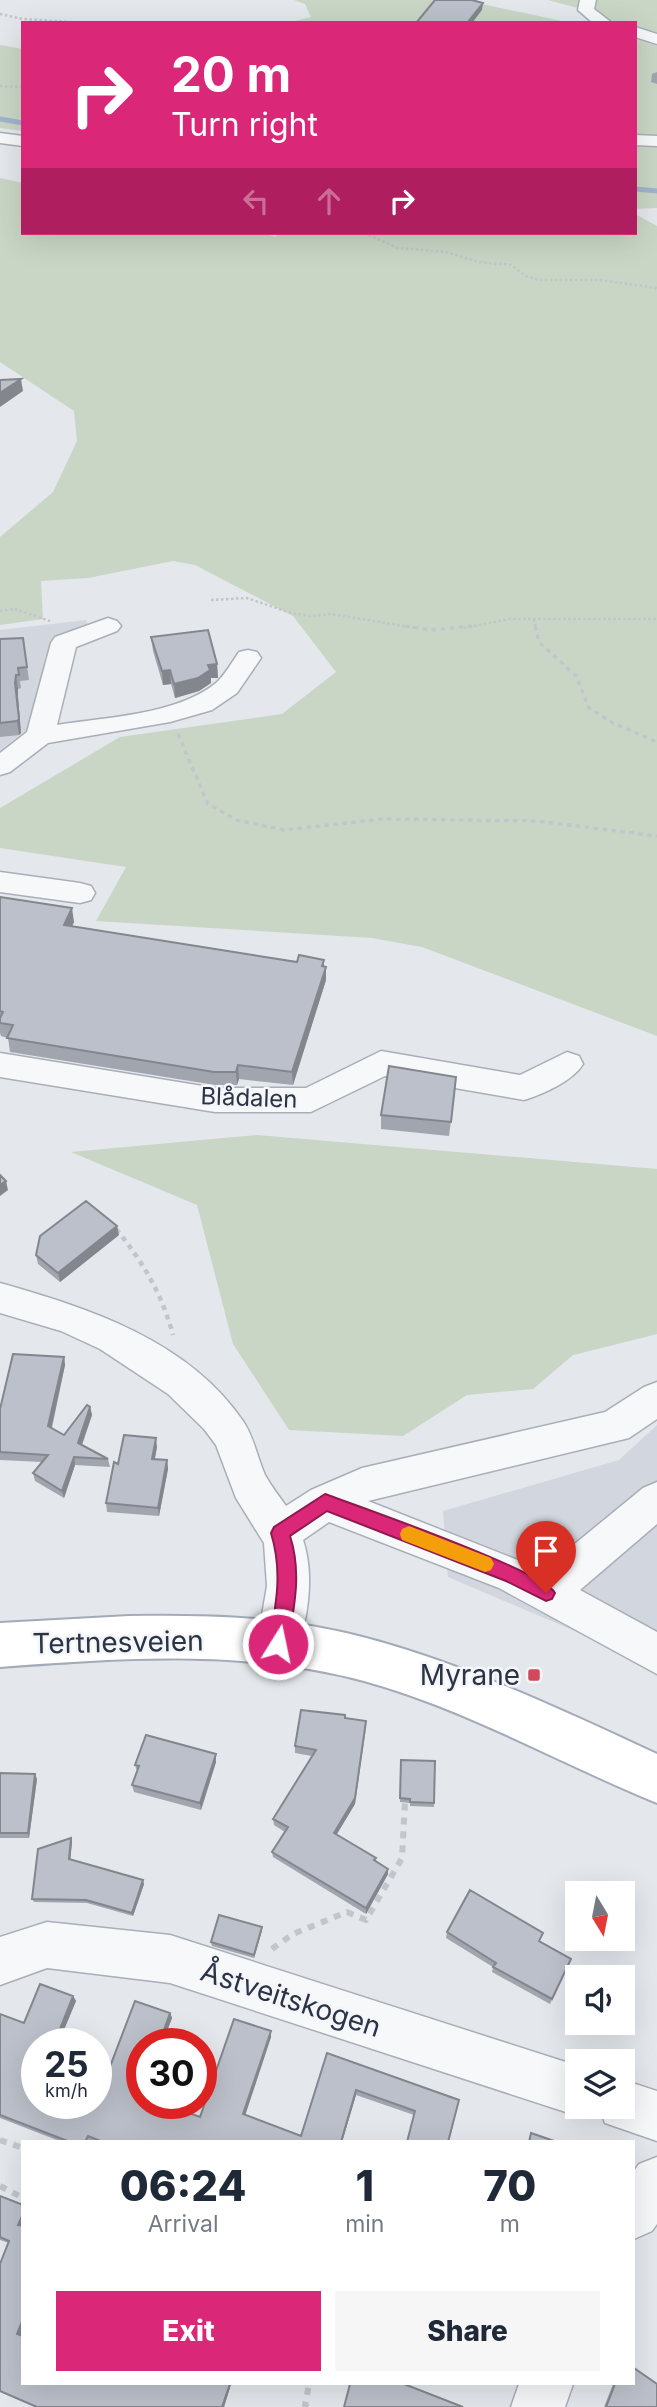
<!DOCTYPE html>
<meta charset="utf-8">
<style>
body{margin:0;font-family:Inter,sans-serif;background:#f6f6f7;color:#1f2937;height:100vh;display:flex;flex-direction:column;font-size:26px;white-space:nowrap}
*{box-sizing:border-box;margin:0}
p{font-size:23px;color:#747a83}
.icon{flex:none;width:38px;height:38px;fill:none;stroke:currentColor;stroke-width:2;stroke-linecap:round;stroke-linejoin:round}
.map{position:relative;flex:1;overflow:hidden}
.details{position:absolute;left:21px;top:2140px;width:614px;height:245px;display:flex;flex-direction:column;background:#fff;border-radius:0px;box-shadow:0 7px 28px #0002}
.details>*{flex:none}
.guide{position:absolute;left:21px;top:21px;width:616px;height:214px;border-radius:0px;box-shadow:0 7px 28px #0002;background:#db2777;color:#fff;overflow:hidden}
.needle{width:46px;rotate:170deg}
.controls{position:absolute;left:565px;top:1881px;display:grid;gap:14px}
.controls a{display:grid;place-items:center;width:70px;height:70px;border-radius:0px;background:#fff;box-shadow:0 7px 28px #0002;font-size:35px}
.speed{position:absolute;left:21px;top:2028px;display:flex;gap:14px;font-size:35px;font-weight:700;text-align:center}
.speed>*{display:grid;place-content:center;width:91px;height:91px;border-radius:50%;background:#fff;box-shadow:0 7px 28px #0002;line-height:1}
.speed small{font-size:18px;font-weight:400}
.speed .limit{border:10px solid #d22;background:#fff;color:#111}
.pin{position:absolute;display:grid;place-items:center;width:60px;height:60px;color:#fff;margin:-72px -30px;border-radius:50% 50% 50% 0;rotate:-45deg;box-shadow:0 0 7px #0007}
.pin .icon{rotate:45deg}
.me{position:absolute;width:77px;margin:-38px;rotate:10deg;stroke-linejoin:round;filter:drop-shadow(0 0 5px #0008)}
.turn{display:flex;align-items:center;gap:24px;height:147px;padding:0 35px;font-size:32px}
.turn .icon{width:91px;height:91px;stroke-width:2.5}
.turn b{display:block;font-size:49px;line-height:60px}
.lanes{display:flex;align-items:center;height:66px;padding:0 35px;background:#0003;justify-content:center;gap:35px;direction:ltr}
.lanes .off{opacity:.35}
.eta{display:flex;justify-content:space-evenly;align-items:center;height:119px;text-align:center}
.eta b{font-size:42px;font-weight:800;line-height:49px}
.primary-button{display:flex;gap:14px;margin-top:auto;padding:14px 35px}
.primary-button a{flex:1;height:80px;border-radius:0px;background:#db2777;color:#fff;font-size:28px;font-weight:800;line-height:80px;text-align:center}
.primary-button a+a{background:#f6f6f7;color:#1f2937}
.map>svg:first-child{display:block}
.built{fill:#d2d6de}
.green{fill:#c9d6c5}
.lines{fill:none;stroke-linecap:round;stroke-linejoin:round}
.stream{stroke:#9fb4cc;stroke-width:5}
.minor-casing{stroke:#a9aeb7;stroke-width:3}
.major-casing{stroke:#a3abb8;stroke-width:4}
.path-far3{stroke:#c2c5cb;stroke-width:2.5;stroke-dasharray:2.5 2.5;stroke-linecap:butt}
.path-far2{stroke:#c2c5cb;stroke-width:3.5;stroke-dasharray:4.5 4.5;stroke-linecap:butt}
.path-far1{stroke:#c2c5cb;stroke-width:4.5;stroke-dasharray:5 5;stroke-linecap:butt}
.path{stroke:#c2c5cb;stroke-width:6;stroke-dasharray:7 7;stroke-linecap:butt}
.minor{fill:#f7f8fa;fill-rule:evenodd}
.major{fill:#fff;fill-rule:evenodd}
.wall{fill:#a1a5ae}
.shaded-wall{fill:#83868d}
.building{fill:#bbc0ca;stroke:#83868d;stroke-width:2}
.route{fill:#db2777;stroke:#8e194d;stroke-width:2}
.slow{fill:#f59e0b}
.poi-dot{fill:#d1495b;stroke:#f4f6f9;stroke-width:2.5}
.labels{text-anchor:middle;stroke-width:5;stroke-linejoin:round;paint-order:stroke}
.street-label{font-size:24px;fill:#2b3445;stroke:#f4f6f9}
.near-street-label{font-size:28px;fill:#2b3445;stroke:#f4f6f9}
.near-poi-label{font-size:28px;fill:#2b3445;stroke:#f4f6f9;text-anchor:end}
</style>
<div class="map">
<svg width="657" height="2407" viewBox="0 0 657 2407">
<rect width="100%" height="100%" fill="#e4e7ec"/>
<!-- built -->
<path class="built" d="M86,620L90,628L55,644L49,649L45,657L42,685L29,728L0,750V630Z
M657,1425V1666L448,1577L443,1511L619,1460Z"/>
<!-- green -->
<path class="green" d="M294,0H463L571,23H287L311,17L305,4Z
M548,0H657V38L635,32V23H604L585,10Z
M635,39L657,46V208L635,209Z
M0,45L23,49V131L0,128Z
M0,178L23,183V233H262L275,237L280,233H635V214L657,226V1036L422,947L372,938L96,921L126,867L0,848V808L120,737L282,714L336,672L293,616L195,565L173,561L88,578L41,581L43,619L0,625V537L53,492L77,441L74,411L0,362Z
M257,1135L657,1169V1334L573,1355L533,1389L467,1395L403,1436L289,1430L233,1344L197,1205L71,1152Z"/>
<g class="lines">
<!-- stream -->
<path class="stream" d="M0,119L23,123
M635,189L657,191"/>
<!-- minor casing -->
<g class="minor-casing">
<path id="minor" d="M580,0H596L594,9L612,23H593L578,10Z
M635,27L657,34V44L635,37Z
M0,133L23,136V146L0,143Z
M635,135L657,136V146L635,145Z
M108,618L117,621L121,626L117,631L76,647L57,725C106,717 177,715 216,683C225,675 232,662 239,652L248,650L257,652L261,658L237,693L212,710L170,722L48,743L10,772L0,775V753L27,732L51,643L55,637Z
M0,872L80,883L91,886L95,893L91,900L80,903L0,892Z
M381,1051L520,1075L567,1052L579,1056L583,1064C573,1081 543,1094 524,1100L385,1076L311,1112H215L0,1077V1053L215,1088H306Z
M0,1283C88,1308 188,1340 243,1421C254,1437 257,1457 265,1475C271,1486 279,1496 286,1506L311,1490L362,1468L605,1412L644,1387L657,1382V1419L629,1438L368,1501L543,1570L643,1488L657,1482V1524L580,1590L657,1632V1674L499,1588L329,1522L303,1540C315,1576 308,1624 293,1658L278,1664L263,1658L257,1644L267,1586L264,1543L236,1498L216,1445L204,1429L168,1394L100,1349L61,1331L0,1313Z
M47,1922L170,1935L578,2066V2107H596L578,2116L170,1983L47,1968L0,1985V1937Z
M623,2080L657,2091V2141L605,2123L599,2107H623Z
M657,2157V2224L652,2231L634,2239V2171L639,2164Z
M519,2384H573L565,2407H511Z"/>
</g>
<!-- major casing -->
<g class="major-casing">
<path id="major" d="M129,1616C201,1615 274,1616 346,1633C450,1657 560,1709 657,1754V1803C559,1763 466,1709 364,1681C245,1649 121,1658 0,1667V1623Z"/>
</g>
<!-- path-far3 -->
<path class="path-far3" d="M0,14L23,19L87,23
M0,86L23,87
M364,233L398,248L446,252L479,262L511,265L526,276L539,280H600L657,288
M211,600L247,598L291,613L310,616L331,614L416,628
M0,611L15,609L50,621
M534,619L536,628
M464,628L510,619H657"/>
<!-- path-far2 -->
<path class="path-far2" d="M405,626L431,630L473,626
M535,626L539,642L576,676L589,708L613,723L657,742
M178,734L208,804L237,820L284,830L382,819L537,821L657,836"/>
<!-- path-far1 -->
<path class="path-far1" d="M116,1229C143,1262 162,1294 173,1335"/>
<!-- path -->
<path class="path" d="M272,1949L293,1934L347,1912L366,1920L402,1858L405,1802
M0,2140L23,2148
M0,2186L23,2198
M308,2407L305,2405L309,2384"/>
<!-- minor -->
<use href="#minor" class="minor"/>
<!-- major -->
<use href="#major" class="major"/>
</g>
<!-- wall -->
<path class="wall" d="M657,72V84L651,82L652,74Z
M151,637L217,664L218,678H211V683L199,691L175,698L171,684L163,685L153,651Z
M23,638L29,680L20,681L21,688L18,689V697L21,733L19,735L0,737V639Z
M0,897L74,922L72,926L324,967L326,980L293,1085L239,1079L237,1085H215L10,1052L8,1038L1,1036L0,1033Z
M455,1091L449,1136L381,1129V1115Z
M119,1235L60,1282L38,1264L36,1255Z
M64,1357L65,1365L52,1428L64,1435L90,1407L92,1415L82,1445L108,1459L110,1467L75,1465L64,1498L35,1481L33,1473L42,1462L0,1460V1409Z
M157,1447L155,1459L167,1460L168,1469L159,1516L107,1512L106,1503L118,1464Z
M345,1718L366,1721V1728L355,1804L336,1835L376,1858V1861L388,1874L366,1914L273,1857L272,1852L285,1832L274,1825L273,1819L312,1756L295,1753V1746Z
M401,1760L434,1803V1807L410,1806V1803L400,1802Z
M216,1762L201,1810L134,1792L132,1785L137,1771L135,1765Z
M0,1773L37,1779L29,1838H0Z
M71,1838L72,1842L70,1860L144,1884L133,1916L87,1903L34,1902L32,1899Z
M262,1930L254,1958L212,1946L211,1942Z
M447,1932L540,1941L571,1959L550,2004L492,1972L493,1967L446,1938Z
M40,1984L73,1996L76,2001L58,2044H37V2104H96V2098H98L135,2001L170,2013L172,2018L162,2044H142V2104H163L200,2117L234,2019L271,2031V2037L245,2115L301,2136L327,2053L459,2100L449,2142H407L414,2115L356,2095L342,2142H95L90,2140L89,2142H62L0,2118V2014L24,2023Z
M0,2196L23,2226V2330L21,2335L23,2384H231L224,2407H35L0,2392V2264L9,2243L0,2240Z
M613,2384H634L657,2407H604Z"/>
<!-- shaded-wall -->
<path class="shaded-wall" d="M483,3L482,10L472,23H467Z
M21,379L23,391L0,407V393Z
M217,664L218,678H211V683L199,691L175,698L174,684L208,665Z
M170,670L171,684L163,685L162,671Z
M16,675L18,689V697L21,733L19,735L17,721Z
M72,908L74,922L66,939L64,925Z
M324,960V971L326,967V980L293,1085L292,1072Z
M238,1065L239,1079L237,1085L236,1072Z
M6,1181L8,1190L0,1196V1185Z
M117,1226L119,1235L60,1282L58,1273Z
M64,1357L65,1365L50,1434L48,1426Z
M90,1407L92,1415L80,1450L78,1443Z
M156,1438L157,1447L153,1467L152,1459Z
M74,1457L75,1465L64,1498L62,1491Z
M167,1460L168,1469L159,1516L158,1508Z
M366,1721L355,1804L334,1839V1833Z
M216,1754V1762L201,1810L200,1803Z
M35,1774L37,1779L29,1838L28,1833Z
M71,1838L72,1842L70,1863L69,1859Z
M388,1869V1874L366,1914V1908Z
M143,1880L144,1884L133,1916L132,1913Z
M262,1927V1930L254,1958V1955Z
M73,1996L76,2001L58,2044H54Z
M170,2013L172,2018L162,2044H159Z
M271,2031V2037L244,2119L243,2114Z
M356,2090V2095L342,2142H341Z
M23,2214V2224L21,2228L18,2225Z
M23,2319V2330L20,2336L17,2334Z
M230,2384H231L224,2407H222Z"/>
<!-- building -->
<path class="building" d="M435,0H472L483,3L467,23H416Z
M21,379L0,393V380Z
M208,630L217,664L208,665L210,670L198,678L174,684L170,670L162,671L151,637Z
M23,638L27,667L18,668L19,675H16L15,683L19,719L17,721L0,723V639Z
M0,897L72,908L64,925L297,962L299,955L324,960L322,966L326,967L292,1072L238,1065L236,1072H214L7,1038L13,1025L0,1023V1018L3,1012L0,1011Z
M389,1066L456,1077L451,1122L381,1115Z
M0,1175L6,1181L0,1185Z
M86,1201L117,1226L58,1273L36,1255L40,1236Z
M13,1354L64,1357L48,1426L64,1435L87,1405L90,1407L78,1443L108,1459L74,1457L62,1491L33,1473L48,1455L0,1452V1409Z
M124,1435L156,1438L152,1459L167,1460L158,1508L106,1503L114,1462L118,1464Z
M301,1710L345,1715V1718L366,1721L355,1798L334,1833L376,1858L374,1860L388,1869L366,1908L272,1852L288,1827L273,1819L316,1750L295,1746Z
M146,1735L216,1754L200,1803L132,1785L139,1766L135,1765Z
M401,1760L435,1761L434,1803L410,1802V1799L400,1798Z
M0,1773L35,1774L28,1833H0Z
M71,1838L69,1859L143,1880L132,1913L86,1900L32,1899L38,1849Z
M470,1890L543,1933L539,1941L571,1959L552,1999L493,1967L496,1963L447,1932Z
M219,1915L262,1927L254,1955L211,1942Z
M40,1984L73,1996L54,2044H37V2104H96V2098H98L135,2001L170,2013L159,2044H142V2092L141,2095H142V2104H163L200,2117L234,2019L271,2031L243,2114L301,2136L327,2053L459,2100L448,2142H407L415,2111L356,2090L341,2142H103L88,2136L85,2142H70L0,2115V2014L24,2023Z
M531,2133L557,2142H529Z
M0,2196L23,2205V2214L18,2225L23,2226V2319L17,2334L23,2336V2384H230L222,2407H37L0,2391V2264L9,2241L0,2237Z
M634,2368L657,2384V2407H606L615,2384H634Z
M350,2384H404L463,2407H344Z"/>
<!-- route -->
<path class="route" d="M325,1494C358,1506 546,1572 555,1593L552,1599L546,1601L506,1581L327,1511L290,1536C302,1573 294,1607 288,1644L285,1650L278,1653L272,1650L269,1644C276,1605 283,1572 271,1533L274,1527Z"/>
<!-- slow -->
<path class="slow" d="M409,1526L491,1558L494,1564L491,1570L485,1572L402,1540L400,1534L402,1529Z"/>
<!-- markers -->
<rect class="poi-dot" x="527" y="1668" width="14" height="14" rx="3.5"/>
<g class="labels">
<!-- street labels -->
<g class="street-label">
<text transform="translate(249 1098) rotate(2)" y="8">Blådalen</text>
</g>
<!-- near-street labels -->
<g class="near-street-label">
<text transform="translate(118 1642) rotate(-1)" y="10">Tertnesveien</text>
<text transform="translate(291 1999) rotate(18)" y="10">Åstveitskogen</text>
</g>
<!-- near-poi labels -->
<g class="near-poi-label">
<text x="520" y="1685">Myrane</text>
</g>
</g>
</svg>
<div class="controls">
<a><svg class="needle" viewBox="-14 -14 28 28"><path d="M0-13l5 13h-10z" fill="#e53935"/><path d="M0 13l5-13h-10z" fill="#747a83"/></svg></a>
<a><svg class="icon" aria-label="sound" viewBox="0 0 24 24"><path d="M4 9h4l5-4v14l-5-4H4zM17 9q2 3 0 6"/></svg></a>
<a><svg class="icon" aria-label="layers" viewBox="0 0 24 24"><path d="M12 4l9 5-9 5-9-5zM3 14l9 5 9-5"/></svg></a>
</div>
<div class="speed"><div>25<small>km/h</small></div><div class="limit">30</div></div>
<div class="pin" style="left:546px;top:1593px;background:#d93025"><svg class="icon" aria-label="arrive" viewBox="0 0 24 24"><path d="M6 21V4h12l-3 4 3 4H6"/></svg></div>
<svg class="me" style="left:278px;top:1644px" viewBox="-20 -20 40 40"><circle r="17" fill="#db2777" stroke="#fff" stroke-width="3"/><path d="M0-11L8 9 0 5-8 9z" fill="#fff"/></svg>
<div class="guide">
<div class="turn"><svg class="icon" aria-label="right" viewBox="0 0 24 24"><path d="M7 20v-9h11M14 6l5 5-5 5"/></svg><div><b>20 m</b>Turn right</div></div>
<div class="lanes"><svg class="icon off" aria-label="left" viewBox="0 0 24 24"><path d="M17 20v-9H6M10 6l-5 5 5 5"/></svg><svg class="icon off" aria-label="ahead" viewBox="0 0 24 24"><path d="M12 20V5M6 11l6-6 6 6"/></svg><svg class="icon" aria-label="right" viewBox="0 0 24 24"><path d="M7 20v-9h11M14 6l5 5-5 5"/></svg></div>
</div>
<section class="details">
<div class="eta">
<div><b>06:24</b><p>Arrival</p></div>
<div><b>1</b><p>min</p></div>
<div><b>70</b><p>m</p></div>
</div>
<div class="primary-button"><a>Exit</a><a>Share</a></div>
</section>
</div>
